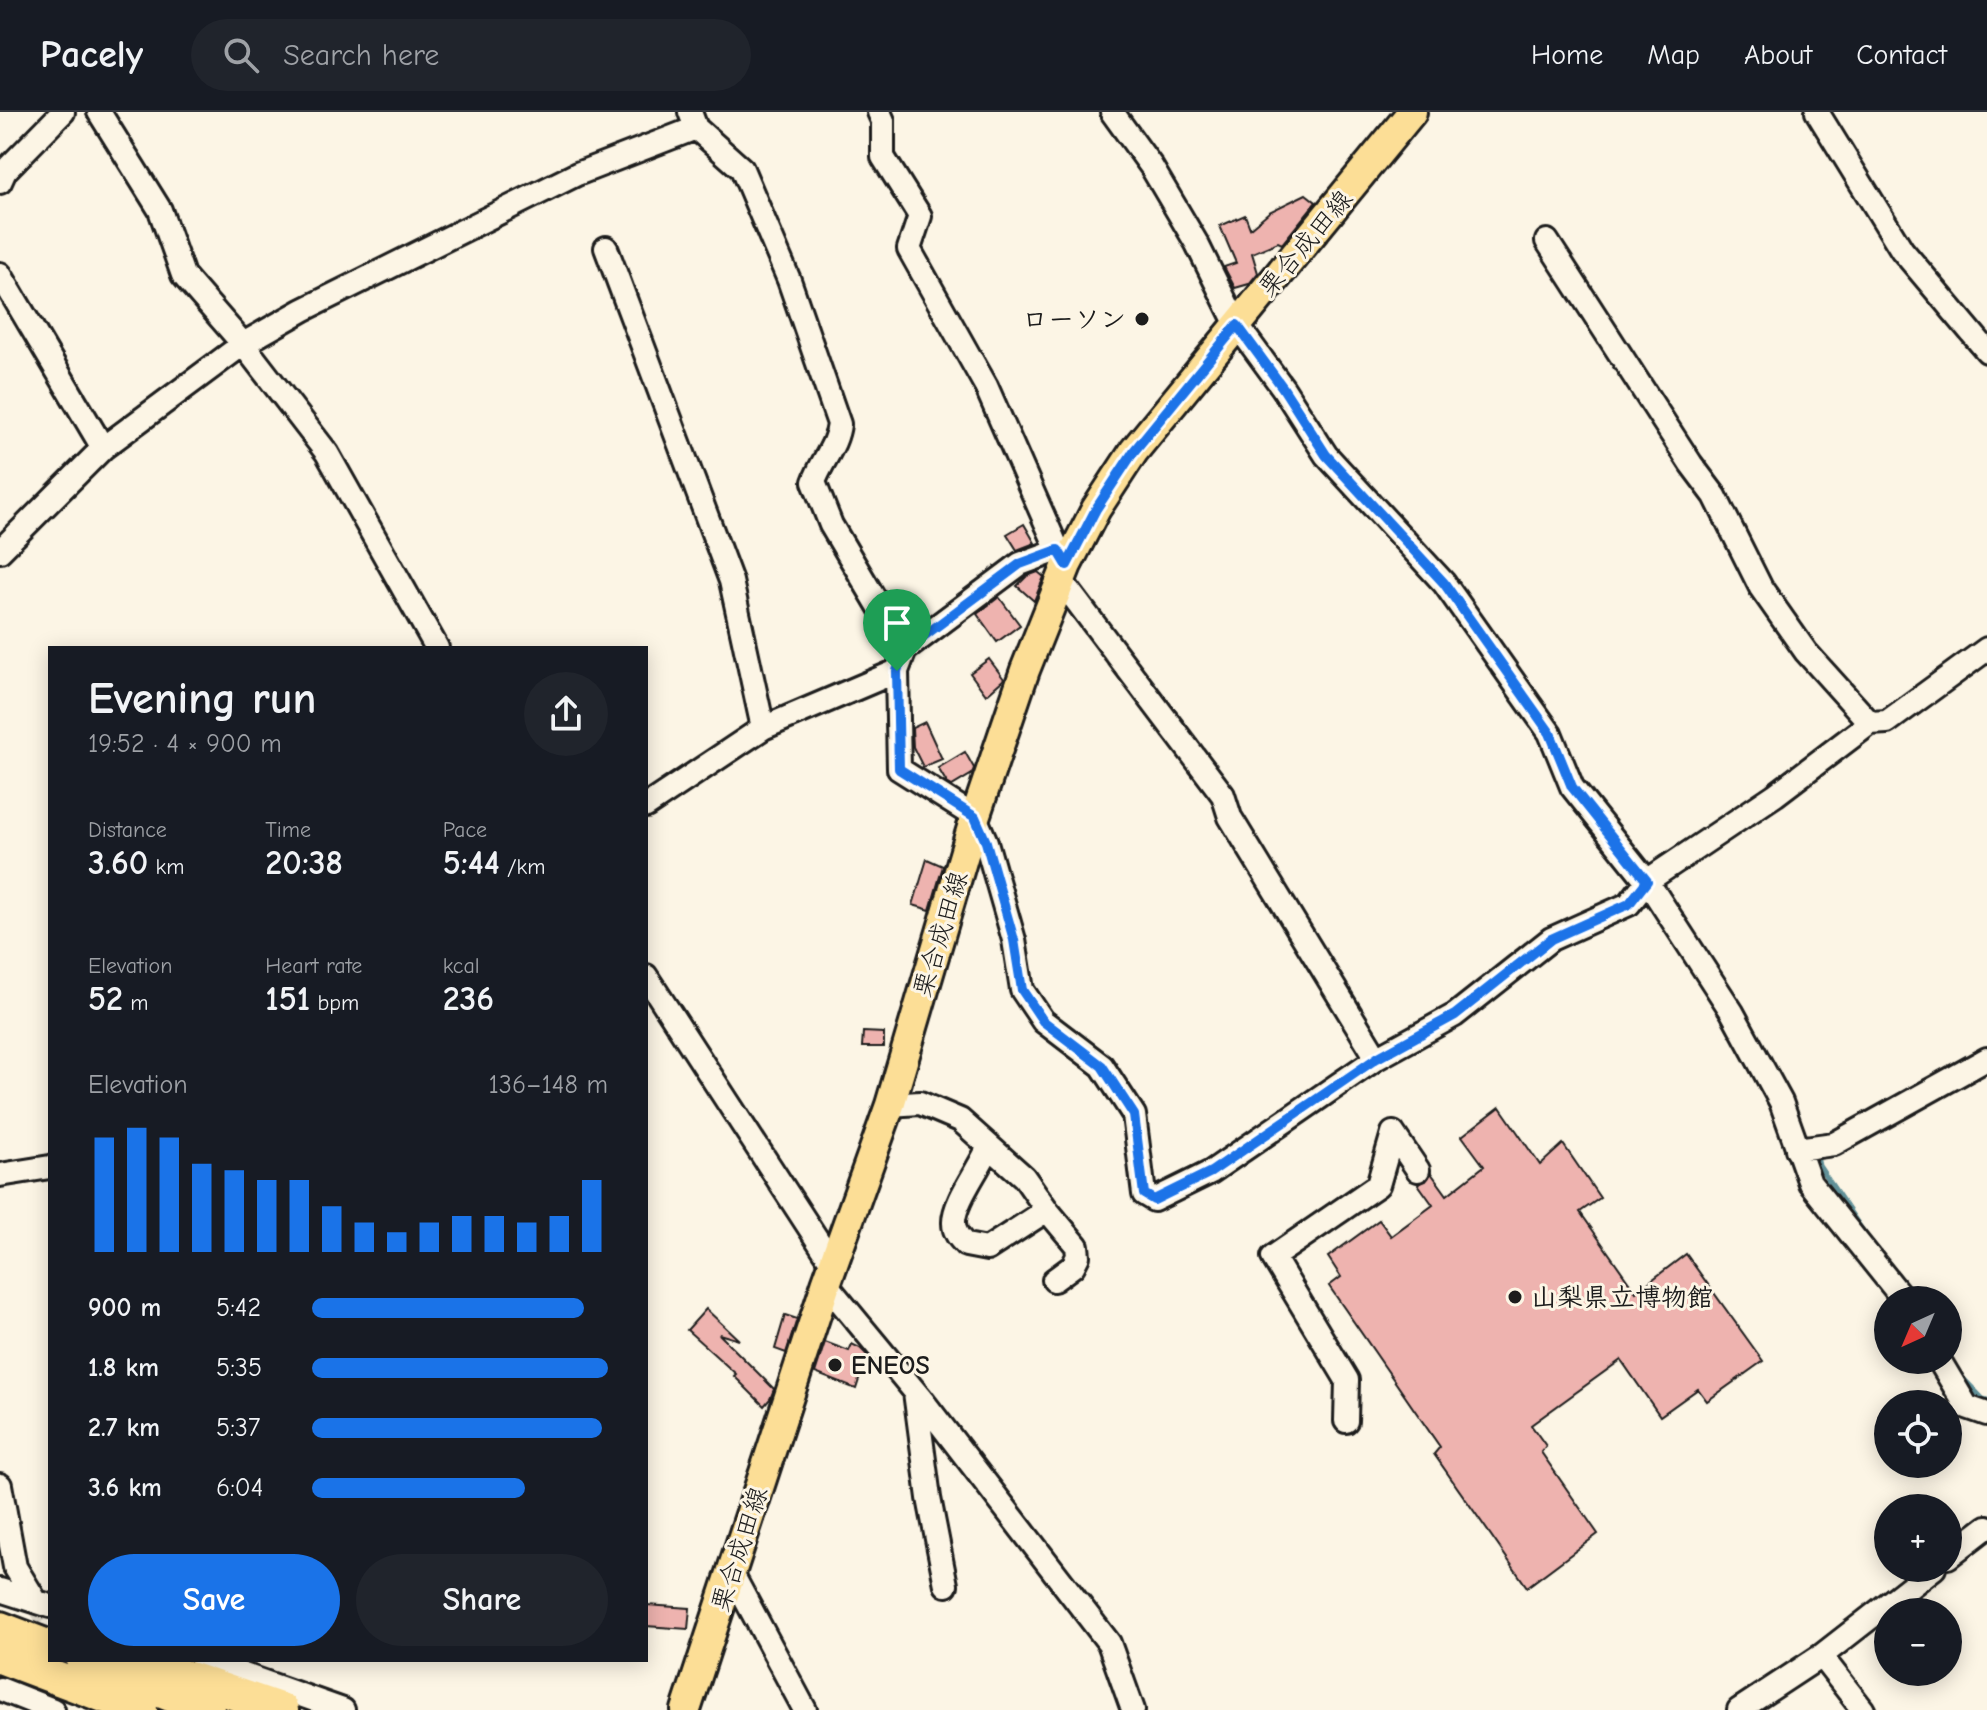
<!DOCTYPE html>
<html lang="en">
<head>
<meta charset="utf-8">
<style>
	:root { --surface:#171b24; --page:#20242c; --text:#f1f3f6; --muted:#9ea1a6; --line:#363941; --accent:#1a73e8 }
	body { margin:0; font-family:"Comic Neue","Klee One",sans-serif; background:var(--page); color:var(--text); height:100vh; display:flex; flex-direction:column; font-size:30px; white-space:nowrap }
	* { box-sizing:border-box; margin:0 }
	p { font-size:26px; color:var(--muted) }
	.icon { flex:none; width:44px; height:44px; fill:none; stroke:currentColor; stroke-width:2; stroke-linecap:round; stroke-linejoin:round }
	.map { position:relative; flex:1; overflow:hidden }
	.side { position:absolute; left:48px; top:534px; width:600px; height:1016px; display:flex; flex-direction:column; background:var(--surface); border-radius:0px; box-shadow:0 4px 20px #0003 }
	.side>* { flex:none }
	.needle { width:52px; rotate:224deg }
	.controls { position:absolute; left:1874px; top:1174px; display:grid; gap:16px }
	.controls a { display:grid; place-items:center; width:88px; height:88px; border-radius:50%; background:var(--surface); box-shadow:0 4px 20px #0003; font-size:40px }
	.pin { position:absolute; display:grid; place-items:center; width:68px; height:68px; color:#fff; margin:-82px -34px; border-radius:50% 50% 50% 0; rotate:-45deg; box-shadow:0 0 8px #0007 }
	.pin .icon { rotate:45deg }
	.round { display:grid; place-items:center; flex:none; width:84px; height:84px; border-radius:42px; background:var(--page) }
	.overview { display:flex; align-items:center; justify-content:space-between; height:136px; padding:0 40px }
	h1 { font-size:44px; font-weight:600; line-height:60px }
	.stats { display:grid; grid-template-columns:repeat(3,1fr); gap:12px; height:136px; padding:8px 40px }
	.stats div { display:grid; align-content:center }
	.stats b { font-size:34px; font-weight:600 }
	.stats small { font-size:22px; font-weight:400 }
	.stats p { font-size:22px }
	.chart { height:224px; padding:16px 40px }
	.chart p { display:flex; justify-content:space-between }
	.chart svg { width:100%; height:144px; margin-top:8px; stroke:var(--accent); stroke-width:6 }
	.primary-button { display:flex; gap:16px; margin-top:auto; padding:16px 40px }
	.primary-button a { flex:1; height:92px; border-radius:48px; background:var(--accent); color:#fff; font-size:32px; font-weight:600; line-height:92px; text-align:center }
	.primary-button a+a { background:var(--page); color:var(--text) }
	ul { padding:0 40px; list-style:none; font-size:26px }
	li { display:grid; grid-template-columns:128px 96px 1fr; align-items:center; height:60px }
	li i { height:20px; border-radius:10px; background:var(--accent) }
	header { display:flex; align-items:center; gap:48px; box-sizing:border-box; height:112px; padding:0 40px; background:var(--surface); border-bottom:2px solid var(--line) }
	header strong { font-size:38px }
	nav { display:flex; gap:44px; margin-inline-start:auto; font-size:28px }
	.search { width:560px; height:72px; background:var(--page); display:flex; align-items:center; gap:20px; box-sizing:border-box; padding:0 28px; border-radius:44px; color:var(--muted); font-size:30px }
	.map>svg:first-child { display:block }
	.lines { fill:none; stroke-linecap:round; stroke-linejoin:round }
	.stream { stroke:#609098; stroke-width:5 }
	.building { fill:#eeb3af; stroke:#1c1c1c; stroke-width:2 }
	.minor-tunnel { stroke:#dad4c7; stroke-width:22; stroke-dasharray:22 11; stroke-linecap:butt }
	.minor-casing { stroke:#1c1c1c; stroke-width:28 }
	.major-casing { stroke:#1c1c1c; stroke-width:34 }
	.highway-casing { stroke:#1c1c1c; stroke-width:38 }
	.minor { stroke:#fcf5e5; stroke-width:22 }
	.major { stroke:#fcde96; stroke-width:28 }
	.highway { stroke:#fcde96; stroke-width:32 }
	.route-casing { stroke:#fff; stroke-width:16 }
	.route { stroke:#1a73e8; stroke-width:10 }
	.poi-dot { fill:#1c1c1c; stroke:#fcf5e5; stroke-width:3 }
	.labels { text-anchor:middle; stroke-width:6; stroke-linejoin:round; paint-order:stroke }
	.street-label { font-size:26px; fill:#1c1c1c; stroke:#fcf5e5 }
	.poi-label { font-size:26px; font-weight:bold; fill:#1c1c1c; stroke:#fcf5e5; text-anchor:start }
</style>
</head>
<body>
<header>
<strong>Pacely</strong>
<div class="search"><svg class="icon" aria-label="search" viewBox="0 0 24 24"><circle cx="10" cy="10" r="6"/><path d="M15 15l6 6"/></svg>Search here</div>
<nav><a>Home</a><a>Map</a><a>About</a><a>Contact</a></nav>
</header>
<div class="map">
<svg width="1987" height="1598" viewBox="0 0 1987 1598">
	<rect width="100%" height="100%" fill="#fcf5e5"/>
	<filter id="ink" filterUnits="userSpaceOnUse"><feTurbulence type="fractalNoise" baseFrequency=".0125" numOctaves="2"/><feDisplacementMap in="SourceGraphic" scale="16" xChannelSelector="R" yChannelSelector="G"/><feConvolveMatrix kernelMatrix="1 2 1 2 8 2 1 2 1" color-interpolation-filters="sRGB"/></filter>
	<g filter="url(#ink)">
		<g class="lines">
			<!-- stream -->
			<path class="stream" d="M1816,1039L1819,1054L1865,1122
				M1960,1263L1983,1287L1987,1288"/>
		</g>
		<!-- building -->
		<path class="building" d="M1306,82L1316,90L1282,132L1278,130L1252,141L1258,161L1249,172L1235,176L1224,155L1236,151L1220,114L1245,103L1250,116L1269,100Z
			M1024,412L1035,431L1017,438L1007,422Z
			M1038,460L1044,465L1034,489L1017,474L1027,464Z
			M999,485L1020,513L997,530L977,502Z
			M989,547L1004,567L986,583L970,561Z
			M925,610L942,647L923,655L913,635L912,616Z
			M965,640L974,656L972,662L952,674L947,671L938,656Z
			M927,747L943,754L930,798L913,793Z
			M863,920L884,921V935H862Z
			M1500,995L1540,1053L1563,1032L1600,1086L1580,1100L1636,1180L1686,1142L1763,1249L1707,1289L1698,1277L1660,1304L1621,1248L1531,1313L1546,1334L1541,1340L1598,1422L1527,1475L1434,1342L1440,1335L1329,1174L1341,1165L1328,1145L1379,1108L1391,1124L1433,1093L1418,1072L1426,1069L1431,1061L1447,1083L1484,1054L1462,1024Z
			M706,1197L739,1228L719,1222L774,1277L770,1287L764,1294L734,1264L736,1262L687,1218Z
			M785,1203L797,1207L786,1241L775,1237Z
			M825,1230L849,1239L852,1232L860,1236L867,1243L856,1277L815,1261Z
			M646,1493L690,1496L688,1517L646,1514Z"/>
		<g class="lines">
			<!-- minor-tunnel -->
			<path class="minor-tunnel" d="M35,1488L50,1512"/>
			<!-- minor casing -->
			<g class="minor-casing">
				<path id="minor" d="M99,0L160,98L183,163L243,232L327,341L437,536
					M690,0L696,16L742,57L789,168L839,312C837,333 821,350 814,370L831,413L905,538L897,559L899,657L975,705L986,730L1014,828L1022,878L1043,909L1102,954L1134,1003L1144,1082L1154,1088L1211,1060L1377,946L1455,903L1551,827L1629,792L1647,769L1775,683L1870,611L1887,610L1987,537
					M879,0L883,9V45L920,104L909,137L986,274L1058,438L1020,452L905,538
					M1112,0L1151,54L1197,132L1237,213L1283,276L1326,343L1444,471L1550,621L1572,675L1647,769L1732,900L1781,990L1810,1071L1904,1188
					M1817,0L1902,138L1987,239
					M0,70L5,59L63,0
					M1547,129L1691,352L1715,384L1761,476L1806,540L1870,611
					M606,136L731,469L763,616
					M0,162L103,336
					M0,439L103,336L243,232L303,198L577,62L696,16
					M1060,467L1223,683L1230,705L1377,946
					M646,694L763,616L897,559
					M646,864L833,1152
					M890,993L920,991L960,1008L1024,1065L1047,1098L1077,1134L1078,1144L1073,1154L1054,1168
					M1393,1021L1418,1058
					M989,1034C981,1055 953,1090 954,1111C954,1121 960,1127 966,1133L987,1137L1047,1098
					M1797,1037L1834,1032L1987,947
					M0,1063L50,1055
					M826,1172L922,1288L1109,1531L1133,1598
					M1939,1248L1967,1295L1987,1302
					M915,1280L929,1386L946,1473
					M1346,1309L1347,1268L1273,1145L1378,1073L1393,1021
					M0,1373L15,1455L35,1488
					M1948,1445L1987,1415
					M731,1460L805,1598
					M0,1478L50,1494
					M1821,1544L1863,1598
					M202,1548L343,1598
					M0,1577L53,1598
					M1739,1598L1821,1544L1934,1456"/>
			</g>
			<!-- major casing -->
			<g class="major-casing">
				<path id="major" d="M686,1598L826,1172L890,993L975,705L1025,558L1067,453L1096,397L1134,339L1412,0"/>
			</g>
			<!-- highway casing -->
			<g class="highway-casing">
				<path id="highway" d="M0,1516L50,1535
					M0,1545L141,1598
					M82,1548L208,1598
					M137,1548L282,1598"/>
			</g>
			<!-- minor -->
			<use href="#minor" class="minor"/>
			<!-- major -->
			<use href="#major" class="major"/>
			<!-- highway -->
			<use href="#highway" class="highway"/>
		</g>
	</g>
	<g class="lines" filter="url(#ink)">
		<!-- route casing -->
		<g class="route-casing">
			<path id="route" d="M1237,213L1283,276L1326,343L1444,471L1550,621L1572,675L1647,769L1629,792L1551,827L1455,903L1377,946L1211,1060L1154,1088L1144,1082L1134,1003L1102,954L1043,909L1022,878L1014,828L986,730L975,705L899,657L897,559L905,538L1020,452L1058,438L1067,453L1096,397L1134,339Z"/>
		</g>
		<!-- route -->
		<use href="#route" class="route"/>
	</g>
	<!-- markers -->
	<g class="poi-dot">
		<circle cx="1142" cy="207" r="8"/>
		<circle cx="1515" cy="1185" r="8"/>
		<circle cx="835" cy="1253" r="8"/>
	</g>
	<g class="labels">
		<!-- street labels -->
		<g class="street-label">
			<text transform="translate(1305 131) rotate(-50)" y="9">栗合成田線</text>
			<text transform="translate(940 822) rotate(-73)" y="9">栗合成田線</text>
			<text transform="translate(739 1437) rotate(-72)" y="9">栗合成田線</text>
		</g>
		<!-- poi labels -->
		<g class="poi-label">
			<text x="1126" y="216" text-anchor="end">ローソン</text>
			<text x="1531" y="1194">山梨県立博物館</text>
			<text x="851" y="1262">ENEOS</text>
		</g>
	</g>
</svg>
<div class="controls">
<a><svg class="needle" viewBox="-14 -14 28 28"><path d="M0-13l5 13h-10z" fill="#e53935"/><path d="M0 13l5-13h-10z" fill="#9ea1a6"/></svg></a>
<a><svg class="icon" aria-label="locate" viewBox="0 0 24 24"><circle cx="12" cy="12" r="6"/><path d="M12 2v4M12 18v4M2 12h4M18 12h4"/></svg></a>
<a>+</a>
<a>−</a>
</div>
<div class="pin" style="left:897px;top:559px;background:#1e9e55"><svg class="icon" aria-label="arrive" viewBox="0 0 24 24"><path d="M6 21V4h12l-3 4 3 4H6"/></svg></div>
<section class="side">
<div class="overview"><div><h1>Evening run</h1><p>19:52 · 4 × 900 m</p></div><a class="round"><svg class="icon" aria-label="share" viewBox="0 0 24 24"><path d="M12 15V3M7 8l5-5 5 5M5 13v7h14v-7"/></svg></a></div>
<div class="stats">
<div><p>Distance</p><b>3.60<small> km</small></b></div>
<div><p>Time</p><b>20:38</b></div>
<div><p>Pace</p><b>5:44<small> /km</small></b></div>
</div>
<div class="stats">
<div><p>Elevation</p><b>52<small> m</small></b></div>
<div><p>Heart rate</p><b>151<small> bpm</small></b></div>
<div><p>kcal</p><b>236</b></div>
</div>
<div class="chart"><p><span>Elevation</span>136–148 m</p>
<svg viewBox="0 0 160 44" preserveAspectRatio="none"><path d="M5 44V9M15 44V6M25 44V9M35 44V17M45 44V19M55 44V22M65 44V22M75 44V30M85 44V35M95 44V38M105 44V35M115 44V33M125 44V33M135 44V35M145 44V33M155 44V22"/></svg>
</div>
<ul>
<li><b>900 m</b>5:42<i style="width:92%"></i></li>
<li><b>1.8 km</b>5:35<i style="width:100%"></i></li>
<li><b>2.7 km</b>5:37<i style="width:98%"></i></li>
<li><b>3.6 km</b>6:04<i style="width:72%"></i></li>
</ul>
<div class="primary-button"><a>Save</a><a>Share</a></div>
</section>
</div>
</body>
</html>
